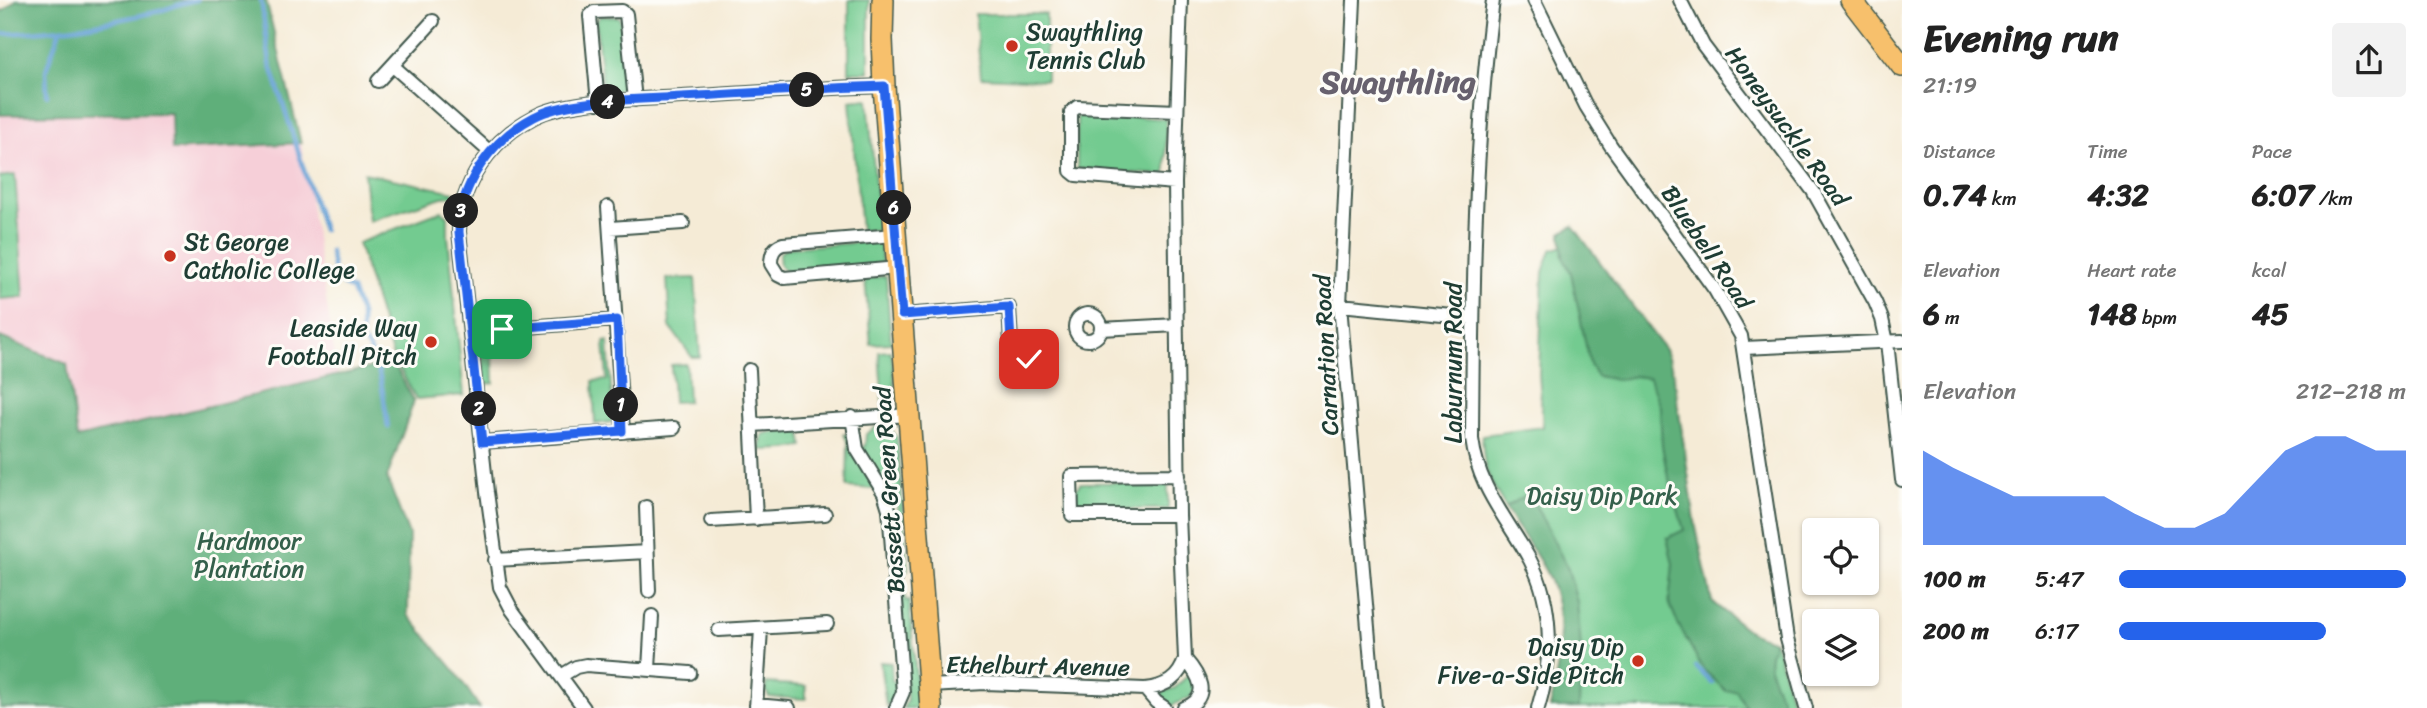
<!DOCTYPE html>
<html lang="en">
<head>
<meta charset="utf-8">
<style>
	:root { --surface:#fff; --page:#f2f2f2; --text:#222; --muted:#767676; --accent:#2563eb }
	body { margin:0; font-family:Sriracha,sans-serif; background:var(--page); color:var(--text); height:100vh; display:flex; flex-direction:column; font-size:26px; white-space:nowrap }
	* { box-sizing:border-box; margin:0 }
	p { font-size:23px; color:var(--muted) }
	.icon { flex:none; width:38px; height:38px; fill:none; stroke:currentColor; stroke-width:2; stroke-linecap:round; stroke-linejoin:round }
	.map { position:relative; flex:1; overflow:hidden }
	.panel { display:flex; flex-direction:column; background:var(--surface); width:525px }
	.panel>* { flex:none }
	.controls { position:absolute; left:1802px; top:518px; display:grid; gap:14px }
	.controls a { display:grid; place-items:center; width:77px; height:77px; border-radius:7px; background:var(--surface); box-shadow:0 2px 5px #0004; font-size:35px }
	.pin { position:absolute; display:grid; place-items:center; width:60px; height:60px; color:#fff; margin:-30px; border-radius:14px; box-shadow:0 4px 10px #0006 }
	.km { position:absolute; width:35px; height:35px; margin:-18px; border-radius:50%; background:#222; color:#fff; font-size:19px; line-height:35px; text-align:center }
	.round { display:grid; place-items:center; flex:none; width:74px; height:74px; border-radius:7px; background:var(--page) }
	.headline { display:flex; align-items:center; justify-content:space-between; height:119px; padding:0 21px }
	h1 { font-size:38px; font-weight:700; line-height:52px }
	.figures { display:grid; grid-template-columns:repeat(3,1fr); gap:10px; height:119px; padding:7px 21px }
	.figures div { display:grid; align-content:center }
	.figures b { font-size:30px; font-weight:700 }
	.figures small { font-size:19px; font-weight:400 }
	.figures p { font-size:19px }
	.chart { height:196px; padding:14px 21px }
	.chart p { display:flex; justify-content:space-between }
	.chart svg { width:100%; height:126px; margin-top:7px; fill:var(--accent); opacity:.7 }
	ul { padding:0 21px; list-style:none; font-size:23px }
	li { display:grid; grid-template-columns:112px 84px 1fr; align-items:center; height:52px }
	li i { height:18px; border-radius:9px; background:var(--accent) }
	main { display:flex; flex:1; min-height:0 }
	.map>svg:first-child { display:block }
	.built { fill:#f6cfd8 }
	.green { fill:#73cb90; stroke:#498462; stroke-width:2 }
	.forest { fill:#5eaf7a; stroke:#3e7657; stroke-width:2 }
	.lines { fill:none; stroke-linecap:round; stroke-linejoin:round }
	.stream { stroke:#65a1d6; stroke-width:4.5 }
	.minor-casing { stroke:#3f574c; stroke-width:16 }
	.primary-casing { stroke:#3f574c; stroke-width:24 }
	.minor { stroke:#fff; stroke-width:12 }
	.primary { stroke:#f7c06c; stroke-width:21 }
	.route-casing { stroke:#fff; stroke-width:14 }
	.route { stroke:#2563eb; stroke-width:9 }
	.poi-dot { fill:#c8321e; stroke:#fdfcf7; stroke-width:2.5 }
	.labels { text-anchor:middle; stroke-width:6; stroke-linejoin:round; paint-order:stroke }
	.poi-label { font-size:24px; fill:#1f3d34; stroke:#fdfcf7; text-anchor:start }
	.street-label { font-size:24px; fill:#1f3d34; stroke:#fdfcf7 }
	.park-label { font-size:24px; fill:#34604b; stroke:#fdfcf7 }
	.district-label { font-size:32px; font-weight:bold; fill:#67616e; stroke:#fdfcf7 }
</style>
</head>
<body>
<main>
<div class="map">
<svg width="1902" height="708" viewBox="0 0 1902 708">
	<rect width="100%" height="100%" fill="#fdfcf7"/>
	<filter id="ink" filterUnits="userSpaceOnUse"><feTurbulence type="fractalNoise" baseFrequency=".0143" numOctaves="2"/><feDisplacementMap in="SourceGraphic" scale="14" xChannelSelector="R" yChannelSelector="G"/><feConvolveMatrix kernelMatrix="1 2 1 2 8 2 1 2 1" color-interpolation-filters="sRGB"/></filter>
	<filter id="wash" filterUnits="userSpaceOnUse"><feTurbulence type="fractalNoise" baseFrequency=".00686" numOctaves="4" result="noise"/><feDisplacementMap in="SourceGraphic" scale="28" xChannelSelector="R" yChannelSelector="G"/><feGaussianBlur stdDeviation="1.57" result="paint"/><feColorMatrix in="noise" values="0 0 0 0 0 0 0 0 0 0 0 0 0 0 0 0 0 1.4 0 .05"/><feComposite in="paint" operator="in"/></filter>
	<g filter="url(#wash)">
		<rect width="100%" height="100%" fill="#f5ebd6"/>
		<!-- built -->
		<path class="built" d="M172,113L173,150L301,143L338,374L76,438L67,364L0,337V299L23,296L16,176L0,177V115Z"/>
		<!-- green -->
		<path class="green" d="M849,0H869V72H849Z
			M975,14H1046V80L981,77Z
			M600,16L619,17L620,19L627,89L603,92L596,22Z
			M868,99L879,230L861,231L850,101Z
			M1080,113L1166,119V173L1163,175L1077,169V118Z
			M364,173L454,192L453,196L442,197L369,221Z
			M15,175L24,297L0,299V177Z
			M442,211L448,216V236L464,395L416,399L392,354L358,243Z
			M1573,226L1665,350L1673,372L1696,528L1712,602L1751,633L1775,641L1793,708H1550C1559,667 1567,621 1550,580C1534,542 1503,511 1487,472C1483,461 1483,447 1482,435L1543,427L1539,374L1543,272L1551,250L1563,246L1561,233Z
			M880,241L882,265L786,272L780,266L779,254L786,248Z
			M886,276L891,343L871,344L865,279Z
			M695,278L700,357H692L670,327L667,279Z
			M491,308L494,383L485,384L477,309Z
			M608,341L613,417L611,422L595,424L593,381L607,380L604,342Z
			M891,351C893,370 901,394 883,406L879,352Z
			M686,364L688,401L673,402L671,365Z
			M876,427L890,428L897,438L908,570L901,571L897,505L862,447L865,446L866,434Z
			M801,431L803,446L787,449L760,450L762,435L767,433Z
			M844,434H849L851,450L875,489L847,487L848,443Z
			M1164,482L1168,485V509H1079L1077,506L1076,489L1081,483Z
			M900,578L903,579L905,601H909L919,708H903L907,701Z
			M880,662L891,663L892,681L896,682L892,701L886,706Z
			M1191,672L1196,687L1191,697L1171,706L1161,702L1158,697L1165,691L1175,688Z
			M766,683L806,686V699L769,697L766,691Z"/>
		<!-- forest -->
		<path class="forest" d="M16,0H266L301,143L172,150L171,113L0,115V10L3,11Z
			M1573,226L1665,350L1673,372L1696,528L1712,602L1751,633L1775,641C1761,666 1777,684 1785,708H1746L1736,690L1726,691L1703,669L1678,624L1669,602L1673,564L1667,538L1684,530L1667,472L1662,446L1660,407L1649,378L1634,376L1617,380L1597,376L1590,365L1571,273L1563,257L1561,233Z
			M0,337L67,364L77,438L393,362L414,401L387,478L409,535L408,615L455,671L480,708H0Z
			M1526,495L1536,506L1568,569L1577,602L1581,648L1579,708H1550C1559,666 1567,619 1549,578C1537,553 1520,531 1505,508Z"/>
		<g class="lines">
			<!-- stream -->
			<path class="stream" d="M261,0L270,63L323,230
				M0,34C52,32 104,24 155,12C169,9 182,2 197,0
				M47,95L46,70L60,30
				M330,251C335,271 330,279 352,290L361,314L362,341C381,355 384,403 388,427
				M1696,667L1712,683"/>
		</g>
	</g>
	<g filter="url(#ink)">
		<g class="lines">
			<!-- minor casing -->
			<g class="minor-casing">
				<path id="minor" d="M1354,0L1340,305L1375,708
					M1493,0C1474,146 1473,292 1472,439C1478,488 1507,518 1530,560C1554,606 1553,659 1538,708
					M1534,0L1586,106L1611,146L1715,290L1741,336L1787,639L1806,708
					M1680,0L1703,45L1813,191L1875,302L1882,319L1887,342L1902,480
					M393,66L490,152
					M378,81L433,21
					M598,103L590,16L594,12L622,11L626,14L635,100
					M1175,183L1076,175L1071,171V112L1077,107L1177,111
					M608,207L623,431
					M610,228L683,223
					M895,235L783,244C773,247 771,255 771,264L778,275L784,278L898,268
					M1340,305L1473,318
					M1075 327a13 13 0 1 1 26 0a13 13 0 1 1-26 0Z
					M902,315L1009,307L1012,360L1029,359
					M502,329L616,320
					M1101,329L1177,325
					M1744,348L1902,341
					M749,370L756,519
					M852,417L857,449L884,493L889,509L903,692L896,708
					M753,425L910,415
					M482,442L674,428
					M1179,475L1071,476L1072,515H1179
					M646,507L649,591
					M711,521L825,514
					M495,560L647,552
					M719,630L827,624
					M649,669L652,616
					M561,676L576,667L586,665L690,673
					M930,686L985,683L1145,689C1165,687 1179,679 1185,659L1179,515L1175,183L1181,0
					M1145,689L1156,702L1165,708
					M756,705L789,708
					M584,708L512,610L500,587L487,492L459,232C459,184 492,139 534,117C570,98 640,100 682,97C749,93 817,88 884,86
					M756,708L761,629
					M1184,708C1213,697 1198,674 1185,659"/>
			</g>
			<!-- primary casing -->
			<g class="primary-casing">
				<path id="primary" d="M883,0L882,39L884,86L931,708
					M1851,0L1902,66"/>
			</g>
			<!-- minor -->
			<use href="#minor" class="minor"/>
			<!-- primary -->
			<use href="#primary" class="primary"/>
		</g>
	</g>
	<g class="lines" filter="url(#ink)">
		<!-- route casing -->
		<g class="route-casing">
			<path id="route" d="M502,329L617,320L622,431L482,442L459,232C459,184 492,139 534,117C570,98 640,100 682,97C749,93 817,88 884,86L902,315L1009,307L1012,360L1029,359"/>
		</g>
		<!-- route -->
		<use href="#route" class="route"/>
	</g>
	<!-- markers -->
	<g class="poi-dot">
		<circle cx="1012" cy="46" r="7"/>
		<circle cx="170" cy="256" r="7"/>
		<circle cx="431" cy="342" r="7"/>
		<circle cx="1638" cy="661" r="7"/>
	</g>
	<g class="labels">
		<!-- poi labels -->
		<g class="poi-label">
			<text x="1026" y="40">Swaythling<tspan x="1026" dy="28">Tennis Club</tspan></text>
			<text x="184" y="250">St George<tspan x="184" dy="28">Catholic College</tspan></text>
			<text x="417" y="336" text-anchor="end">Leaside Way<tspan x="417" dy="28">Football Pitch</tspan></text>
			<text x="1624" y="655" text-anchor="end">Daisy Dip<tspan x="1624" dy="28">Five-a-Side Pitch</tspan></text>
		</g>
		<!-- street labels -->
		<g class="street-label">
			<text transform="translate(1787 126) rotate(54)" y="8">Honeysuckle Road</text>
			<text transform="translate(1707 247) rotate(56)" y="8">Bluebell Road</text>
			<text transform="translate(1326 355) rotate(-93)" y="8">Carnation Road</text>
			<text transform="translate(1453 363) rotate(-90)" y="8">Laburnum Road</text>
			<text transform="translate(889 490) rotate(-94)" y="8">Bassett Green Road</text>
			<text transform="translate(1038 666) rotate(1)" y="8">Ethelburt Avenue</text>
		</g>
		<!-- park labels -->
		<g class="park-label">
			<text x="1602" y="504">Daisy Dip Park</text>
			<text x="249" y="549">Hardmoor<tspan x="249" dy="28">Plantation</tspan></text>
		</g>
		<!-- district labels -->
		<g class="district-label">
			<text x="1398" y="93">Swaythling</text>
		</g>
	</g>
</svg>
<div class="controls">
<a><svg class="icon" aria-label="locate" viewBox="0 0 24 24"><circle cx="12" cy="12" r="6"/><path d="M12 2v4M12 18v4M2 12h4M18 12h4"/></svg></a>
<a><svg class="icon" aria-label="layers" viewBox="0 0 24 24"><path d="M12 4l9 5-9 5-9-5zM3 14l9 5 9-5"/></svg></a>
</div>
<div class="pin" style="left:502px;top:329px;background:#1e9e55"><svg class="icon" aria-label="arrive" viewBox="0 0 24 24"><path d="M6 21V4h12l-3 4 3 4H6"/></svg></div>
<div class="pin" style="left:1029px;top:359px;background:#d93025"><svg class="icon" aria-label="check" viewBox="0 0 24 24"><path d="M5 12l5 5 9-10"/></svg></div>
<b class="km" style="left:621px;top:405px">1</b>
<b class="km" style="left:479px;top:409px">2</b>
<b class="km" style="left:461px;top:211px">3</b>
<b class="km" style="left:608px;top:102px">4</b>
<b class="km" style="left:807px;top:90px">5</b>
<b class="km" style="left:894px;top:208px">6</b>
</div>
<section class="panel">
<div class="headline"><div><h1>Evening run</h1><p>21:19</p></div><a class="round"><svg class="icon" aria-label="share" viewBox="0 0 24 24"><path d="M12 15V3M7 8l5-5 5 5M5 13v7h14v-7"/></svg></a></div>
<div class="figures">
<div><p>Distance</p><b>0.74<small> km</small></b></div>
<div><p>Time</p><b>4:32</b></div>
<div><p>Pace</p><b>6:07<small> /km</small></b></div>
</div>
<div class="figures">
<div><p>Elevation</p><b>6<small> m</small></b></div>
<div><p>Heart rate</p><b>148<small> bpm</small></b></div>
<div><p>kcal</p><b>45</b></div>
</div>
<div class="chart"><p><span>Elevation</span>212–218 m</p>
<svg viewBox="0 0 160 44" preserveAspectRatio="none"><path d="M0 44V11L10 17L20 22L30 27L40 27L50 27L60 27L70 33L80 38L90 38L100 33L110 22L120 11L130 6L140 6L150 11L160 11V44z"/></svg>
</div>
<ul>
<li><b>100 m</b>5:47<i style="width:100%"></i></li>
<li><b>200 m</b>6:17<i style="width:72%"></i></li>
</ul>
</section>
</main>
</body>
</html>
